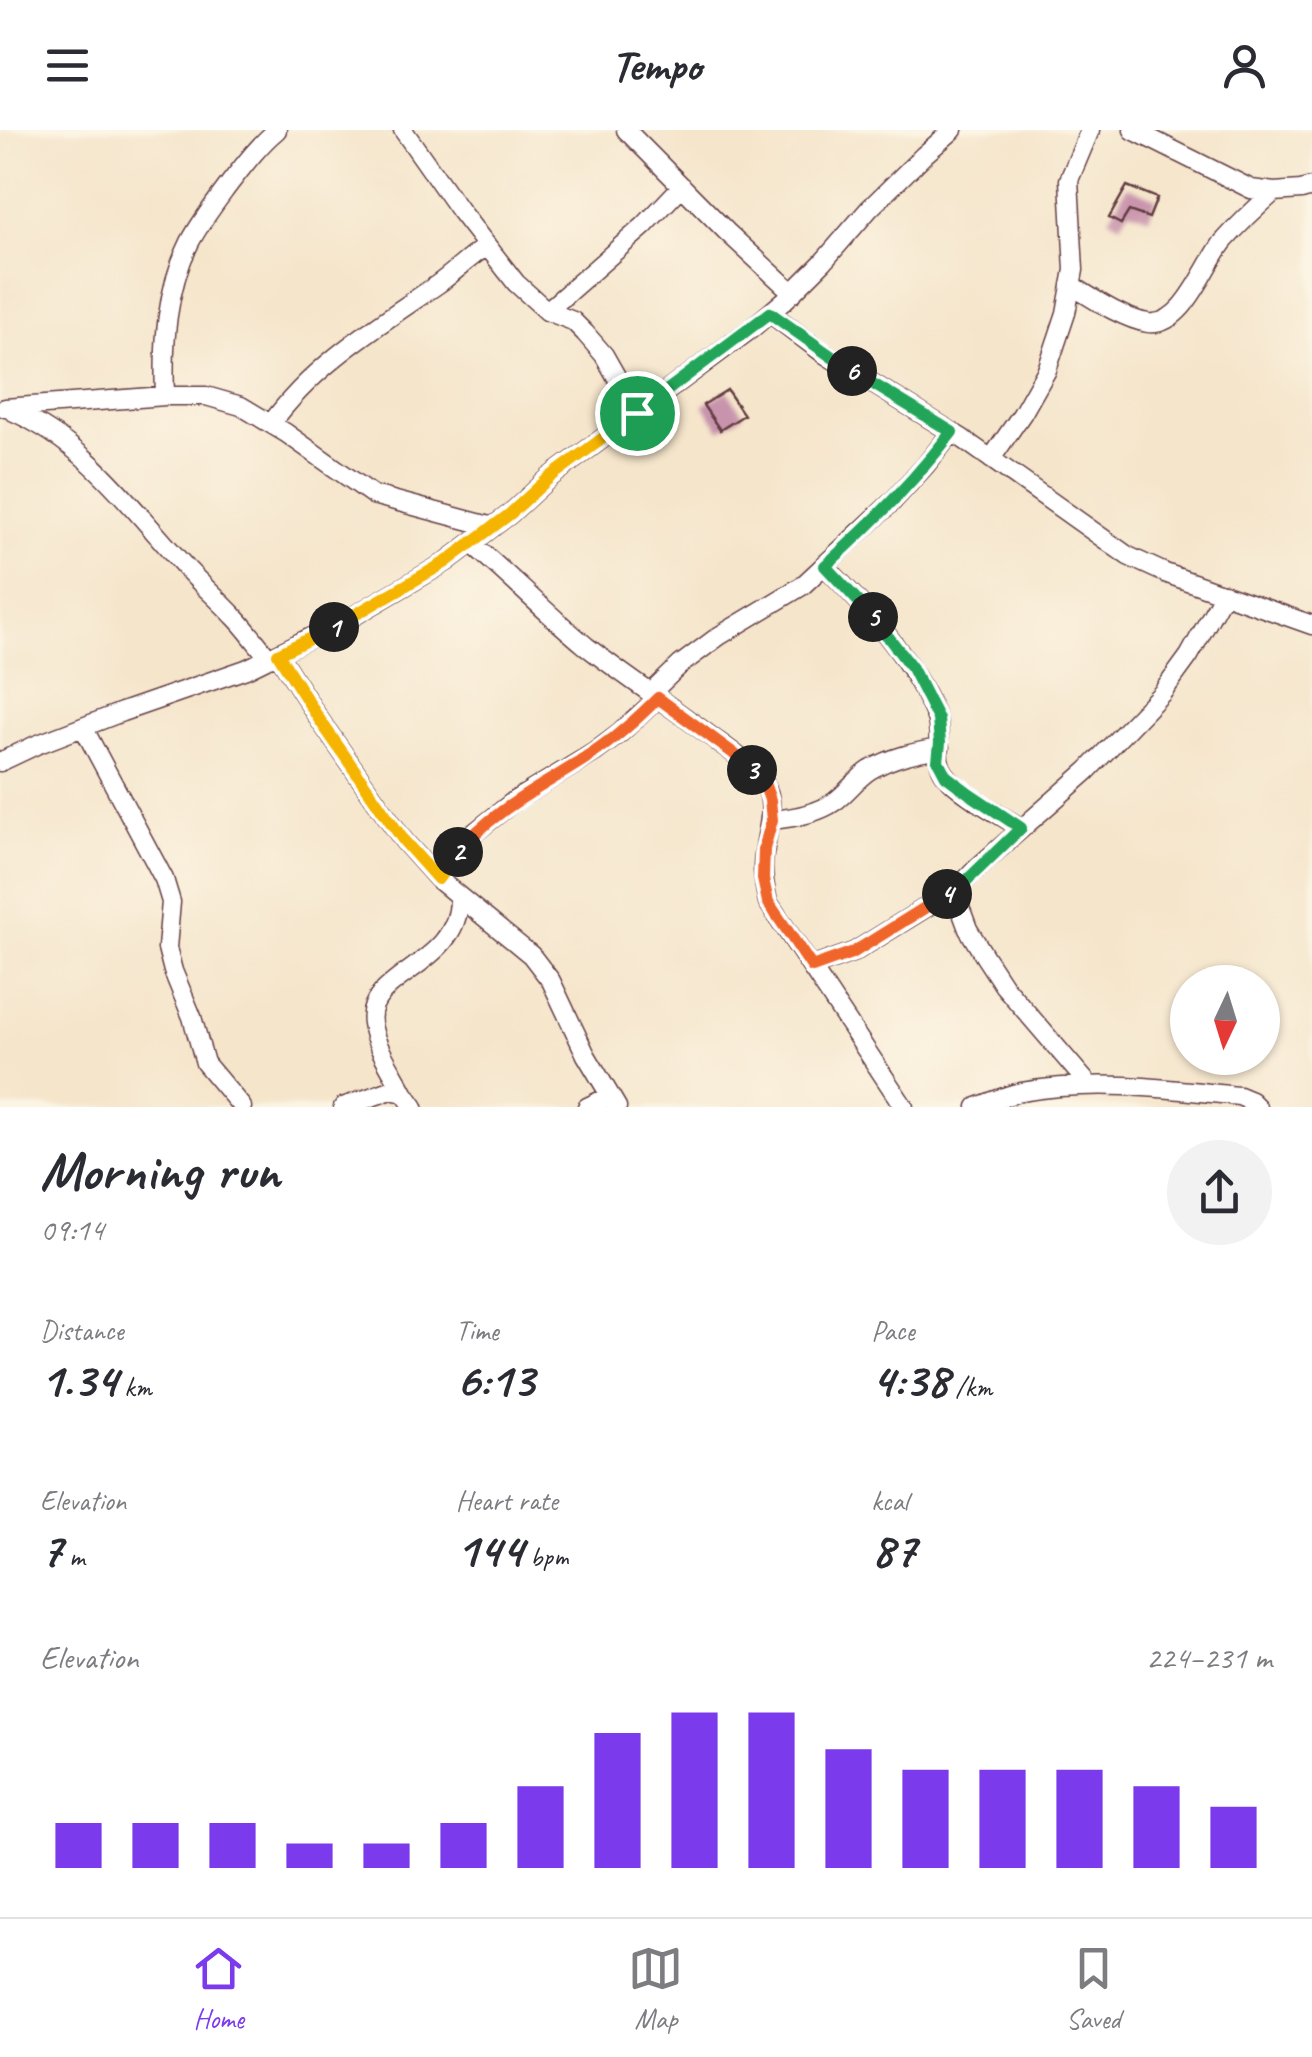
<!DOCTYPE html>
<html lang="en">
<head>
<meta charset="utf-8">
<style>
	:root { --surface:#fff; --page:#f2f2f3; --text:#2b2b33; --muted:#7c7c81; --line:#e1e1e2; --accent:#7c3aed }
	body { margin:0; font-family:Caveat,sans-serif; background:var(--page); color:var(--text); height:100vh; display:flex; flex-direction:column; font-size:38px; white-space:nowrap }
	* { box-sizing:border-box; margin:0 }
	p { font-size:32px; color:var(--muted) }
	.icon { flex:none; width:55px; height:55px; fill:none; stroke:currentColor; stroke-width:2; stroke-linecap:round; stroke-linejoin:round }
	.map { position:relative; height:977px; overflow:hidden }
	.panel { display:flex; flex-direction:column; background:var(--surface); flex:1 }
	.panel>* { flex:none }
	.needle { width:65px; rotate:184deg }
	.controls { position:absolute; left:1170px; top:835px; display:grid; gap:20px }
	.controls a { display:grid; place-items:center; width:110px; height:110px; border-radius:50%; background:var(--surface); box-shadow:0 2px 8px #0004; font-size:50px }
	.pin { position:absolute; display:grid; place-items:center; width:85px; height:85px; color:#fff; margin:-42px; border:5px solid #fff; border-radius:50%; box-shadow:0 2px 10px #0007 }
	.km { position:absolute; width:50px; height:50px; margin:-25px; border-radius:50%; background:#222; color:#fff; font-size:28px; line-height:50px; text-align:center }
	.round { display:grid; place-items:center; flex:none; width:105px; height:105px; border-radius:52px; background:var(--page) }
	.headline { display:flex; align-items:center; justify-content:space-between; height:170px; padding:0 40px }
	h1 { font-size:55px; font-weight:600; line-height:75px }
	.metrics { display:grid; grid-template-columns:repeat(3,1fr); gap:15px; height:170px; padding:10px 40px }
	.metrics div { display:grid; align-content:center }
	.metrics b { font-size:50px; font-weight:600 }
	.metrics small { font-size:28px; font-weight:400 }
	.metrics p { font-size:28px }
	.chart { height:280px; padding:20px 40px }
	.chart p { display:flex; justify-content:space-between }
	.chart svg { width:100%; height:180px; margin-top:10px; stroke:var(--accent); stroke-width:6 }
	header { display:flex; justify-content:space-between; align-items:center; height:130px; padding:0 40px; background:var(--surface); font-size:45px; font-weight:600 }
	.tabs { display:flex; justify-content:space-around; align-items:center; height:140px; border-top:2px solid var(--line); background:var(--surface); font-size:28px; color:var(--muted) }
	.tabs a { display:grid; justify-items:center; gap:5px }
	.tabs .selected { color:var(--accent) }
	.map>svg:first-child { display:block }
	.building { fill:#c893ac }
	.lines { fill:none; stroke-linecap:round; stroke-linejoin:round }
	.minor-casing { stroke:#643d43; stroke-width:21 }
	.minor { stroke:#fff; stroke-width:18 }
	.split-1-casing { stroke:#fff; stroke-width:20 }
	.split-2-casing { stroke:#fff; stroke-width:20 }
	.split-3-casing { stroke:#fff; stroke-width:20 }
	.split-4-casing { stroke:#fff; stroke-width:20 }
	.split-5-casing { stroke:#fff; stroke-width:20 }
	.split-6-casing { stroke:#fff; stroke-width:20 }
	.split-7-casing { stroke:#fff; stroke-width:20 }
	.split-1 { stroke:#f5b400; stroke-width:12 }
	.split-2 { stroke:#f5b400; stroke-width:12 }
	.split-3 { stroke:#f0652b; stroke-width:12 }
	.split-4 { stroke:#f0652b; stroke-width:12 }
	.split-5 { stroke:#22a559; stroke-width:12 }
	.split-6 { stroke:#22a559; stroke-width:12 }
	.split-7 { stroke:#22a559; stroke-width:12 }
</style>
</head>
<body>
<header><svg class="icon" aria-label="menu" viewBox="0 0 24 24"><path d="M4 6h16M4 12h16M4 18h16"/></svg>Tempo<svg class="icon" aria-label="person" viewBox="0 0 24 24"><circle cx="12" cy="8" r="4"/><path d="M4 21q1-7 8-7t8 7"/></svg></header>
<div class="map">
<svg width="1312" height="977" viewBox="0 0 1312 977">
	<rect width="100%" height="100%" fill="#fcf5e5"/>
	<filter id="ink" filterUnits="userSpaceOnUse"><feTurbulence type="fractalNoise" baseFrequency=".01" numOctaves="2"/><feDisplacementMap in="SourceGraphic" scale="20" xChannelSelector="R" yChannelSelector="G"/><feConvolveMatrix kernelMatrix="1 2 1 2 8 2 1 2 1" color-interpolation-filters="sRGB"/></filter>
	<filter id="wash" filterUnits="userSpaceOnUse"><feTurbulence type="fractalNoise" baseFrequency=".0048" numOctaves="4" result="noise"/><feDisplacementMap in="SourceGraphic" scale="40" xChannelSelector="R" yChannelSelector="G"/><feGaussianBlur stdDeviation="2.25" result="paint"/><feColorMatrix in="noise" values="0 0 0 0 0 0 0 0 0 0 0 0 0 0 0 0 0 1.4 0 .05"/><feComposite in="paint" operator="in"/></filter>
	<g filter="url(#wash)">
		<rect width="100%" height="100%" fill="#f5e5cb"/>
		<g id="blocks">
			<!-- building -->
			<path class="building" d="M1127,56L1157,68L1149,88L1129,81L1121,94L1109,88Z
				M727,260L744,285L720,300L703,275Z"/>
		</g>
	</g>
	<g filter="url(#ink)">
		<use href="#blocks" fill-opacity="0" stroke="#643d43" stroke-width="2.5"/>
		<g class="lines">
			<!-- minor casing -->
			<g class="minor-casing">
				<path id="minor" d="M403,0L460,81L516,153L547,181L573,191L585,203L604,225L637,283
					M626,0L727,102L793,163
					M1133,0L1251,59L1274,62L1301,60L1312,57
					M1071,155C1092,168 1123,189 1148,193C1184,198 1206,133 1224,111C1240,93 1257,77 1274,62
					M547,181L644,96L682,56
					M770,183L823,223L963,309L1128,426L1165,443L1312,495
					M165,266C163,214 166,159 190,112C201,91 216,72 230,53C244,35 259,15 277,0
					M5,278L165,266H206L241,276L286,303L373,365L493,397
					M12,281C91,316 133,381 190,442C204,457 220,471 234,486C247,499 257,514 269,528
					M271,294C314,234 379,195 438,154C455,142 469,127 487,116
					M991,329L1022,284L1047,240L1066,183L1074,140L1069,50L1090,0
					M471,413C511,447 546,483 586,516C628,549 674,578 717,611C730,620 755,638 763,651C777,674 768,695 765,718C761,737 764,754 768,772L904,977
					M825,436C868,480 911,527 935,585C944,604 932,627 945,644C961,665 998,683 1021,698
					M278,524L319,589L404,711L438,749L531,825L551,851L586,925L617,977
					M651,563L680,535L719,506L802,456L893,371L925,336L952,302
					M83,597L164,749L171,772L167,818L173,841L192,887L205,933L242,977
					M0,632L36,615L122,582L246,539L352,487L446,432L510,384L549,348L751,199L785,170L823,132L869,79L924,25L953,0
					M772,690C792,688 817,684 834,672C847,663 856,649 870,640C892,627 915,622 940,618
					M438,749L474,703L514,671L595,622L619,604L658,568
					M812,837L854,822L959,757
					M1089,955L1004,856L985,827L968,799L958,772L959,757L977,738L1087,641L1162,563L1189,526L1224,463
					M404,963C393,941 375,917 372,893C364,844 460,837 459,768
					M343,977L391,960L404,963L414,977
					M587,977L610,966
					M977,977C991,972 1006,965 1021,962C1094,949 1166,958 1239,966L1251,971L1257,977"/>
			</g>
			<!-- minor -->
			<use href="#minor" class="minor"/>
		</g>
	</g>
	<g class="lines" filter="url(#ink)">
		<!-- split-1 casing -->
		<g class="split-1-casing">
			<path id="split-1" d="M334,497L446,432L510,384L549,348L637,283"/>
		</g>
		<!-- split-2 casing -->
		<g class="split-2-casing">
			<path id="split-2" d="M334,497L278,524L319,589L404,711L438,749L458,722"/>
		</g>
		<!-- split-3 casing -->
		<g class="split-3-casing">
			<path id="split-3" d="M458,722C494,678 546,655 592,624C616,608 638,588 658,568L733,623L752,640"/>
		</g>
		<!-- split-4 casing -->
		<g class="split-4-casing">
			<path id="split-4" d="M752,640L763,650L770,670L772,690L764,719L763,749L768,772L812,837L854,822L947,764"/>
		</g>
		<!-- split-5 casing -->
		<g class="split-5-casing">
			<path id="split-5" d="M873,487L912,538L938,589L940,613L938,631L946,646L970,664L1021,698L960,757L947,764"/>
		</g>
		<!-- split-6 casing -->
		<g class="split-6-casing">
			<path id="split-6" d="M852,241L952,302C914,351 871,395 825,436L873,487"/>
		</g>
		<!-- split-7 casing -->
		<g class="split-7-casing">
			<path id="split-7" d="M637,283L770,183L852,241"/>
		</g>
		<!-- split-1 -->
		<use href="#split-1" class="split-1"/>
		<!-- split-2 -->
		<use href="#split-2" class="split-2"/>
		<!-- split-3 -->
		<use href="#split-3" class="split-3"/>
		<!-- split-4 -->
		<use href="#split-4" class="split-4"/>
		<!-- split-5 -->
		<use href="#split-5" class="split-5"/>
		<!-- split-6 -->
		<use href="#split-6" class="split-6"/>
		<!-- split-7 -->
		<use href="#split-7" class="split-7"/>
	</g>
</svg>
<div class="controls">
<a><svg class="needle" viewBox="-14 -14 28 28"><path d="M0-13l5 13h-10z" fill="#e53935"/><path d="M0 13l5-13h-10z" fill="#7c7c81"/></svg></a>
</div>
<div class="pin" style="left:637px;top:283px;background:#1e9e55"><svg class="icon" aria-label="arrive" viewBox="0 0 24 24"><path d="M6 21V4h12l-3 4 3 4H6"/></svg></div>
<b class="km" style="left:334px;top:497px">1</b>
<b class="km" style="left:458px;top:722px">2</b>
<b class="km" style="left:752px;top:640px">3</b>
<b class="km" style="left:947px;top:764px">4</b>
<b class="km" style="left:873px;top:487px">5</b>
<b class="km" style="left:852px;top:241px">6</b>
</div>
<section class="panel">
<div class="headline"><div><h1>Morning run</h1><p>09:14</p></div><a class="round"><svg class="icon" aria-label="share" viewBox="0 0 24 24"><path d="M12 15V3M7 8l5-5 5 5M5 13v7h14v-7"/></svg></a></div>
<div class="metrics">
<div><p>Distance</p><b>1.34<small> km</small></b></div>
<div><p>Time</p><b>6:13</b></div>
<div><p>Pace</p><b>4:38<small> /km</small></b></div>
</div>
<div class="metrics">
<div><p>Elevation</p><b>7<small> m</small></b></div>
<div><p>Heart rate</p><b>144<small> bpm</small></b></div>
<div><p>kcal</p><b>87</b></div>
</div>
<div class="chart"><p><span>Elevation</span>224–231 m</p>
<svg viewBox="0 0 160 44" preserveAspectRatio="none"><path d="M5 44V33M15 44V33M25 44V33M35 44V38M45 44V38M55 44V33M65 44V24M75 44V11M85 44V6M95 44V6M105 44V15M115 44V20M125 44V20M135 44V20M145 44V24M155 44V29"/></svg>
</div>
</section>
<nav class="tabs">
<a class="selected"><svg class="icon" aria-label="home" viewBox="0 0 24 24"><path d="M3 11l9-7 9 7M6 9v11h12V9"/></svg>Home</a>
<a><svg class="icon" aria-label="map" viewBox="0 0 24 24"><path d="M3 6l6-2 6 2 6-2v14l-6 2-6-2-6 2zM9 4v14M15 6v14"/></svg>Map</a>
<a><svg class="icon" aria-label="saved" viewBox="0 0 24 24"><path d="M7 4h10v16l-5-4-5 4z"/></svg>Saved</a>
</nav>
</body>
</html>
